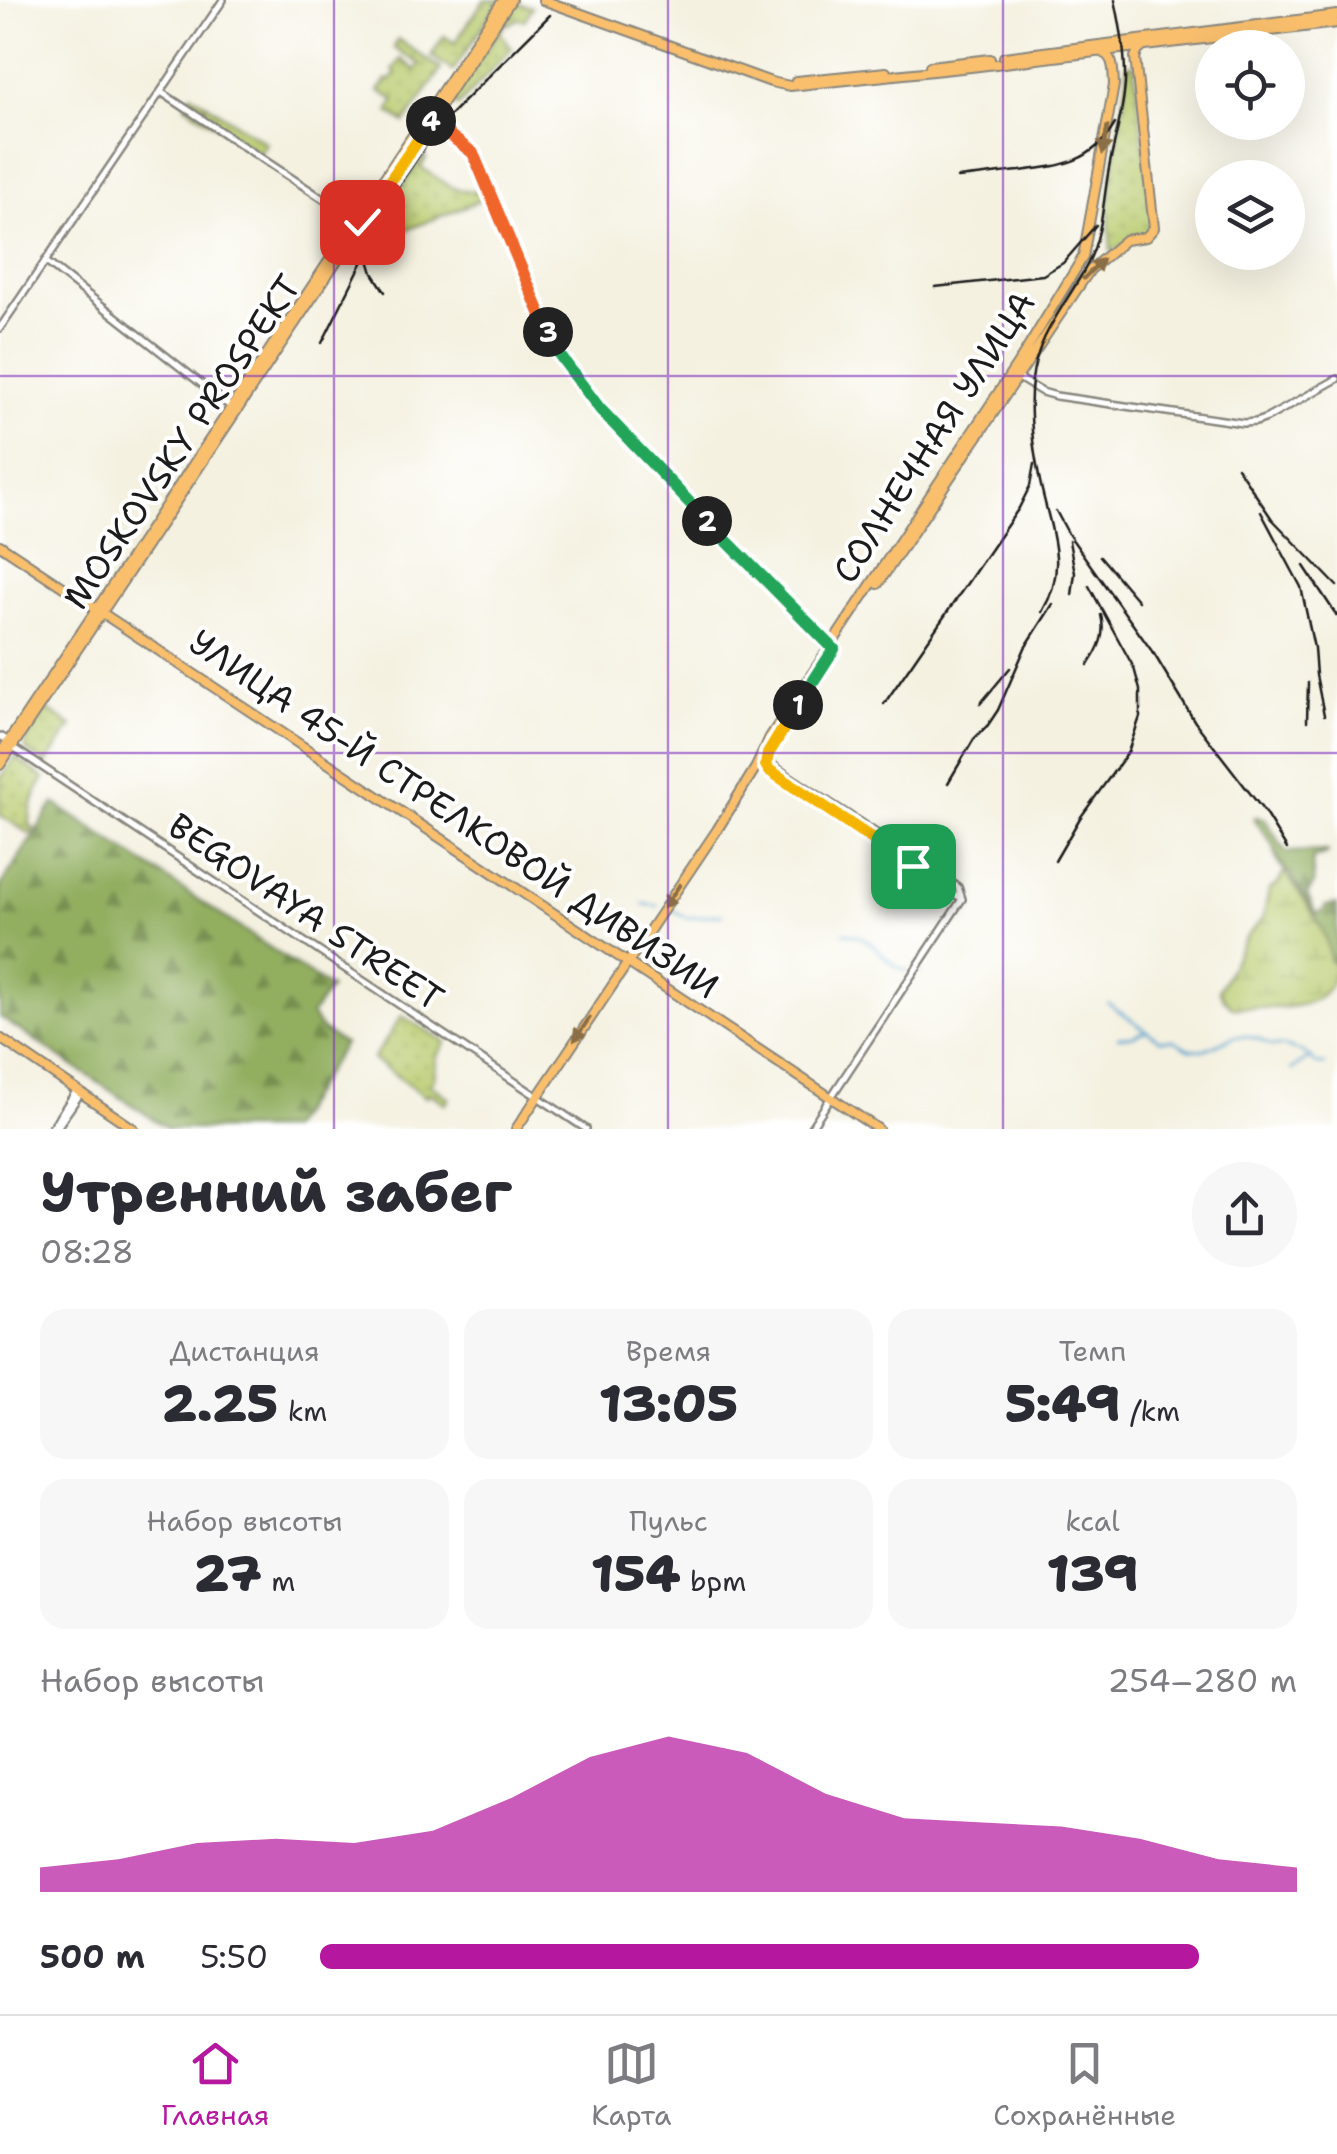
<!DOCTYPE html>
<html lang="ru">
<head>
<meta charset="utf-8">
<style>
	:root { --surface:#fff; --page:#f7f7f7; --text:#2b2b33; --muted:#7c7c81; --line:#e1e1e2; --accent:#b5179e }
	body { margin:0; font-family:"Shantell Sans",sans-serif; background:var(--page); color:var(--text); height:100vh; display:flex; flex-direction:column; font-size:38px; white-space:nowrap }
	* { box-sizing:border-box; margin:0 }
	p { font-size:32px; color:var(--muted) }
	.icon { flex:none; width:55px; height:55px; fill:none; stroke:currentColor; stroke-width:2; stroke-linecap:round; stroke-linejoin:round }
	.map { position:relative; height:1129px; overflow:hidden }
	.drawer { display:flex; flex-direction:column; background:var(--surface); flex:1 }
	.drawer>* { flex:none }
	.buttons { position:absolute; left:1195px; top:30px; display:grid; gap:20px }
	.buttons a { display:grid; place-items:center; width:110px; height:110px; border-radius:50%; background:var(--surface); box-shadow:0 10px 40px #0002; font-size:50px }
	.pin { position:absolute; display:grid; place-items:center; width:85px; height:85px; color:#fff; margin:-42px; border-radius:20px; box-shadow:0 5px 15px #0006 }
	.km { position:absolute; width:50px; height:50px; margin:-25px; border-radius:50%; background:#222; color:#fff; font-size:28px; line-height:50px; text-align:center }
	.round { display:grid; place-items:center; flex:none; width:105px; height:105px; border-radius:52px; background:var(--page) }
	.headline { display:flex; align-items:center; justify-content:space-between; height:170px; padding:0 40px }
	h1 { font-size:55px; font-weight:800; line-height:75px }
	.figures { display:grid; grid-template-columns:repeat(3,1fr); gap:15px; height:170px; padding:10px 40px }
	.figures div { display:grid; align-content:center; border-radius:25px; background:var(--page); text-align:center }
	.figures b { font-size:50px; font-weight:800 }
	.figures small { font-size:28px; font-weight:400 }
	.figures p { font-size:28px }
	.chart { height:280px; padding:20px 40px }
	.chart p { display:flex; justify-content:space-between }
	.chart svg { width:100%; height:180px; margin-top:10px; fill:var(--accent); opacity:.7 }
	ul { padding:0 40px; list-style:none; font-size:32px }
	li { display:grid; grid-template-columns:160px 120px 1fr; align-items:center; height:75px }
	li i { height:25px; border-radius:12px; background:var(--accent) }
	.dock { display:flex; justify-content:space-around; align-items:center; height:140px; border-top:2px solid var(--line); background:var(--surface); font-size:28px; color:var(--muted) }
	.dock a { display:grid; justify-items:center; gap:5px }
	.dock .current { color:var(--accent) }
	.map>svg:first-child { display:block }
	.grass { fill:url(#grass-dots); stroke:#6a7445; stroke-width:2.5 }
	.forest { fill:url(#forest-firs); stroke:#57663e; stroke-width:2.5 }
	.wetland { fill:url(#wetland-marsh); stroke:#6a7445; stroke-width:2.5 }
	.lines { fill:none; stroke-linecap:round; stroke-linejoin:round }
	.stream { stroke:#57a2cf; stroke-width:2.5 }
	.minor-casing { stroke:#88867e; stroke-width:10 }
	.major-casing { stroke:#88867e; stroke-width:12 }
	.minor { stroke:#fff; stroke-width:5 }
	.major { stroke:#f9bf6d; stroke-width:8 }
	.rail { stroke:#1c1c1c; stroke-width:2.5 }
	.oneway { fill:#8a6e44 }
	.split-1-casing { stroke:#fff; stroke-width:20 }
	.split-2-casing { stroke:#fff; stroke-width:20 }
	.split-3-casing { stroke:#fff; stroke-width:20 }
	.split-4-casing { stroke:#fff; stroke-width:20 }
	.split-5-casing { stroke:#fff; stroke-width:20 }
	.split-1 { stroke:#f5b400; stroke-width:12 }
	.split-2 { stroke:#22a559; stroke-width:12 }
	.split-3 { stroke:#22a559; stroke-width:12 }
	.split-4 { stroke:#f0652b; stroke-width:12 }
	.split-5 { stroke:#f5b400; stroke-width:12 }
	.grid { fill:none; stroke:#7b2cbf; stroke-width:2.5; stroke-opacity:0.55 }
	.labels { text-anchor:middle; stroke-width:8; stroke-linejoin:round; paint-order:stroke }
	.street-label { font-size:35px; fill:#1c1c1c; stroke:#fff }
</style>
</head>
<body>
<div class="map">
<svg width="1337" height="1129" viewBox="0 0 1337 1129">
	<defs>
		<pattern id="grass-dots" width="8" height="8" patternUnits="userSpaceOnUse" patternTransform="scale(2.5)"><rect width="8" height="8" fill="#b9cb6e"/><path d="M2 2h.1M6 6h.1" fill="none" stroke="#9eae5f" stroke-width="1.8" stroke-linecap="round"/></pattern>
		<pattern id="forest-firs" width="22" height="20" patternUnits="userSpaceOnUse" patternTransform="scale(2.5)"><rect width="22" height="20" fill="#92af61"/><path d="M5 1l3.5 6h-7zM16 11l3.5 6h-7z" fill="#768e4f"/></pattern>
		<pattern id="wetland-marsh" width="20" height="14" patternUnits="userSpaceOnUse" patternTransform="scale(2.5)"><rect width="20" height="14" fill="#b9cb6e"/><path d="M1 5h8M5 5V1M11 12h8M15 12V8" fill="none" stroke="#9eae5f"/></pattern>
	</defs>
	<rect width="100%" height="100%" fill="#fff"/>
	<filter id="ink" filterUnits="userSpaceOnUse"><feTurbulence type="fractalNoise" baseFrequency=".01" numOctaves="2"/><feDisplacementMap in="SourceGraphic" scale="20" xChannelSelector="R" yChannelSelector="G"/><feConvolveMatrix kernelMatrix="1 2 1 2 8 2 1 2 1" color-interpolation-filters="sRGB"/></filter>
	<filter id="wash" filterUnits="userSpaceOnUse"><feTurbulence type="fractalNoise" baseFrequency=".0048" numOctaves="4" result="noise"/><feDisplacementMap in="SourceGraphic" scale="40" xChannelSelector="R" yChannelSelector="G"/><feGaussianBlur stdDeviation="2.25" result="paint"/><feColorMatrix in="noise" values="0 0 0 0 0 0 0 0 0 0 0 0 0 0 0 0 0 1.4 0 .05"/><feComposite in="paint" operator="in"/></filter>
	<g filter="url(#wash)">
		<rect width="100%" height="100%" fill="#f4f1e0"/>
		<!-- grass -->
		<path class="grass" d="M484,0H500L453,71L431,56L444,36L455,43Z
			M517,3L532,7L525,20L517,19L509,24L506,23L500,32L512,48L458,106L452,102Z
			M398,39L441,69L405,123L389,112L395,100L379,91L387,80L390,81L396,73L393,70L401,59L415,70L420,64L394,48Z
			M1134,64L1153,223L1150,232L1111,251L1108,207L1127,78V65Z
			M192,94L266,143L259,154L185,105Z
			M424,155L426,159L421,167C441,181 457,196 482,190L486,198L404,231L387,218L391,203Z
			M47,709L72,726L46,764L26,750L25,741Z
			M15,757L44,778C34,794 30,806 30,825L34,828L30,834L0,815V779Z
			M402,1016L446,1042L437,1056L434,1079L430,1084L449,1098L446,1104L429,1093L426,1097L373,1059Z"/>
		<!-- forest -->
		<path class="forest" d="M54,803L330,988L311,1015L323,1031L344,1044L289,1129H168L0,1017V887Z
			M1255,817L1265,819L1286,852L1327,851V854L1313,858C1310,873 1319,882 1307,894L1316,913L1322,912L1326,906L1337,904V966L1329,960C1330,932 1303,898 1290,873C1280,868 1274,859 1275,848L1254,819Z"/>
		<!-- wetland -->
		<path class="wetland" d="M1284,872L1288,876C1303,900 1330,930 1329,960L1336,965C1331,1018 1270,1007 1232,1007L1224,999L1219,990L1245,939L1263,918L1269,890L1278,884Z"/>
		<g class="lines">
			<!-- stream -->
			<path class="stream" d="M643,904L658,906
				M670,908L687,918L722,914
				M844,933C881,937 881,966 909,971
				M917,972L921,973
				M1108,1003L1160,1040H1173L1189,1049L1204,1050L1233,1037L1245,1036L1259,1039L1272,1046H1282L1303,1052L1317,1064L1325,1065
				M1118,1037L1133,1036L1145,1031
				M1291,1070L1311,1057"/>
		</g>
	</g>
	<g filter="url(#ink)">
		<g class="lines">
			<!-- minor casing -->
			<g class="minor-casing">
				<path id="minor" d="M161,92L355,220
					M431,121L473,153L554,346L600,409L831,647
					M45,261L231,407
					M0,328L223,0
					M1017,377L1042,392L1056,396L1243,423L1256,422L1267,418L1337,379
					M0,736L9,741L12,747L586,1129
					M771,749L770,758L774,766L958,887L962,899
					M756,767L761,765L767,768L959,897
					M51,1129L77,1090
					M56,1129L80,1094
					M810,1129L962,899"/>
			</g>
			<!-- major casing -->
			<g class="major-casing">
				<path id="major" d="M543,0L771,82L790,86L971,67L1337,23
					M1004,57L1337,15
					M930,66L990,59
					M796,81L886,72
					M0,545L878,1129
					M878,584L1090,270L1125,240L1146,237L1154,228L1135,57L1138,51L1144,46
					M771,749L790,717
					M0,754L503,0
					M0,765L511,0
					M0,1038L134,1129
					M516,1129L717,830L756,767L770,737L1024,354L1083,257L1114,85C1113,71 1115,55 1099,51"/>
			</g>
			<!-- minor -->
			<use href="#minor" class="minor"/>
			<!-- major -->
			<use href="#major" class="major"/>
			<!-- rail -->
			<path class="rail" d="M957,178C978,176 999,173 1020,171C1062,166 1092,163 1115,124
				M367,253L373,273L385,292
				M935,287L1043,275L1063,263L1096,225
				M322,343L367,253L389,200L439,126L550,15
				M1237,467L1272,519L1337,586
				M1056,511L1069,535L1154,654L1195,722L1263,810L1287,849
				M1261,512L1301,587L1314,648L1316,675L1324,715
				M1069,541L1075,573L1072,595
				M1100,556L1138,601
				M1304,566L1337,616
				M1042,612C1069,567 1051,532 1041,486C1034,454 1028,413 1032,380C1037,334 1068,303 1088,263C1102,235 1103,204 1108,174C1113,144 1123,114 1125,84C1126,55 1121,27 1115,0
				M1088,665C1099,649 1106,635 1101,615
				M884,704L1019,508L1030,486L1034,464
				M980,704L1010,668
				M1307,721L1308,683
				M948,783L974,739L988,725L998,710L1025,648L1053,604
				M1055,861L1080,818L1128,752L1140,717V690L1134,668L1089,586"/>
		</g>
		<!-- one-way arrows -->
		<defs><path id="oneway-solid" d="M-6-.8H1V-3.2L6.5 0L1 3.2V.8H-6Z" transform="scale(2.5)"/></defs>
		<g class="oneway">
			<use href="#oneway-solid" transform="translate(1105 140) rotate(100)"/>
			<use href="#oneway-solid" transform="translate(1093 269) rotate(-45)"/>
			<use href="#oneway-solid" transform="translate(672 896) rotate(124)"/>
			<use href="#oneway-solid" transform="translate(582 1029) rotate(124)"/>
		</g>
	</g>
	<g class="lines" filter="url(#ink)">
		<!-- split-1 casing -->
		<g class="split-1-casing">
			<path id="split-1" d="M798,705L768,754L766,765L769,770L913,866"/>
		</g>
		<!-- split-2 casing -->
		<g class="split-2-casing">
			<path id="split-2" d="M707,521L834,649L798,705"/>
		</g>
		<!-- split-3 casing -->
		<g class="split-3-casing">
			<path id="split-3" d="M548,332L561,357L600,409L707,521"/>
		</g>
		<!-- split-4 casing -->
		<g class="split-4-casing">
			<path id="split-4" d="M431,121L473,153L548,332"/>
		</g>
		<!-- split-5 casing -->
		<g class="split-5-casing">
			<path id="split-5" d="M362,222L431,121"/>
		</g>
		<!-- split-1 -->
		<use href="#split-1" class="split-1"/>
		<!-- split-2 -->
		<use href="#split-2" class="split-2"/>
		<!-- split-3 -->
		<use href="#split-3" class="split-3"/>
		<!-- split-4 -->
		<use href="#split-4" class="split-4"/>
		<!-- split-5 -->
		<use href="#split-5" class="split-5"/>
	</g>
	<!-- grid -->
	<path class="grid" d="M334,0V1129M668,0V1129M1003,0V1129M0,376H1337M0,753H1337"/>
	<g class="labels">
		<!-- street labels -->
		<g class="street-label">
			<text transform="translate(934 437) rotate(-57)" y="12">СОЛНЕЧНАЯ УЛИЦА</text>
			<text transform="translate(182 442) rotate(-56)" y="12">MOSKOVSKY PROSPEKT</text>
			<text transform="translate(454 814) rotate(34)" y="12">УЛИЦА 45-Й СТРЕЛКОВОЙ ДИВИЗИИ</text>
			<text transform="translate(306 912) rotate(34)" y="12">BEGOVAYA STREET</text>
		</g>
	</g>
</svg>
<div class="buttons">
<a><svg class="icon" aria-label="locate" viewBox="0 0 24 24"><circle cx="12" cy="12" r="6"/><path d="M12 2v4M12 18v4M2 12h4M18 12h4"/></svg></a>
<a><svg class="icon" aria-label="layers" viewBox="0 0 24 24"><path d="M12 4l9 5-9 5-9-5zM3 14l9 5 9-5"/></svg></a>
</div>
<div class="pin" style="left:913px;top:866px;background:#1e9e55"><svg class="icon" aria-label="arrive" viewBox="0 0 24 24"><path d="M6 21V4h12l-3 4 3 4H6"/></svg></div>
<div class="pin" style="left:362px;top:222px;background:#d93025"><svg class="icon" aria-label="check" viewBox="0 0 24 24"><path d="M5 12l5 5 9-10"/></svg></div>
<b class="km" style="left:798px;top:705px">1</b>
<b class="km" style="left:707px;top:521px">2</b>
<b class="km" style="left:548px;top:332px">3</b>
<b class="km" style="left:431px;top:121px">4</b>
</div>
<section class="drawer">
<div class="headline"><div><h1>Утренний забег</h1><p>08:28</p></div><a class="round"><svg class="icon" aria-label="share" viewBox="0 0 24 24"><path d="M12 15V3M7 8l5-5 5 5M5 13v7h14v-7"/></svg></a></div>
<div class="figures">
<div><p>Дистанция</p><b>2.25<small> km</small></b></div>
<div><p>Время</p><b>13:05</b></div>
<div><p>Темп</p><b>5:49<small> /km</small></b></div>
</div>
<div class="figures">
<div><p>Набор высоты</p><b>27<small> m</small></b></div>
<div><p>Пульс</p><b>154<small> bpm</small></b></div>
<div><p>kcal</p><b>139</b></div>
</div>
<div class="chart"><p><span>Набор высоты</span>254–280 m</p>
<svg viewBox="0 0 160 44" preserveAspectRatio="none"><path d="M0 44V38L10 36L20 32L30 31L40 32L50 29L60 21L70 11L80 6L90 10L100 20L110 26L120 27L130 28L140 31L150 36L160 38V44z"/></svg>
</div>
<ul>
<li><b>500 m</b>5:50<i style="width:90%"></i></li>
</ul>
</section>
<nav class="dock">
<a class="current"><svg class="icon" aria-label="home" viewBox="0 0 24 24"><path d="M3 11l9-7 9 7M6 9v11h12V9"/></svg>Главная</a>
<a><svg class="icon" aria-label="map" viewBox="0 0 24 24"><path d="M3 6l6-2 6 2 6-2v14l-6 2-6-2-6 2zM9 4v14M15 6v14"/></svg>Карта</a>
<a><svg class="icon" aria-label="saved" viewBox="0 0 24 24"><path d="M7 4h10v16l-5-4-5 4z"/></svg>Сохранённые</a>
</nav>
</body>
</html>
